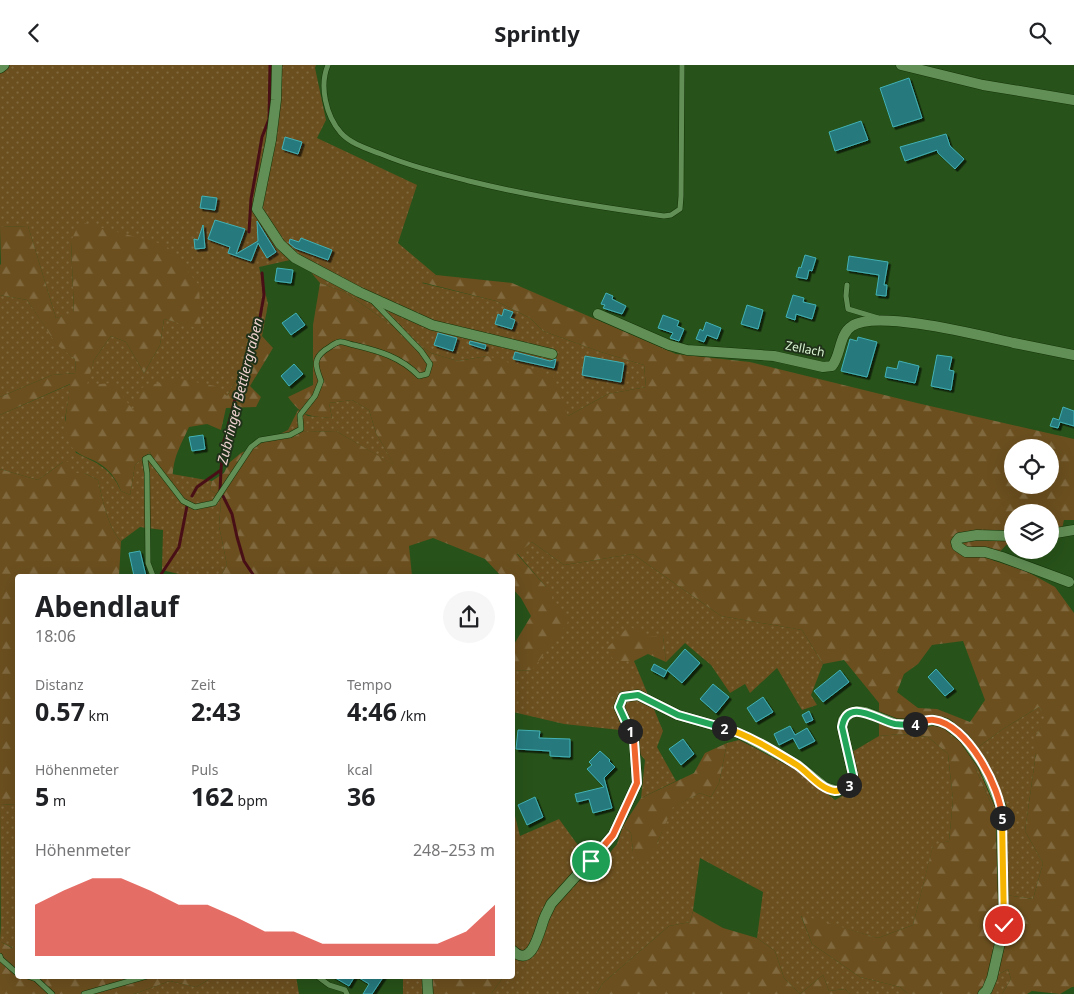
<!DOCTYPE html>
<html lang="de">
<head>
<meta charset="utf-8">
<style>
	:root { --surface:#fff; --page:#f6f6f6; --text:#202124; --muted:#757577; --accent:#d93025 }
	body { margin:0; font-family:"Noto Sans",sans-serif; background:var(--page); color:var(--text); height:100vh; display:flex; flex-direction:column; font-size:19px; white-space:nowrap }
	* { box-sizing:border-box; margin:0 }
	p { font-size:16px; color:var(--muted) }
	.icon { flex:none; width:28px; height:28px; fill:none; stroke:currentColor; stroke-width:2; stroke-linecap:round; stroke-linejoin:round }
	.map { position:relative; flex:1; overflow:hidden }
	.details { position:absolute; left:15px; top:509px; width:500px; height:405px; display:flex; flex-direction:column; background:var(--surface); border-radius:5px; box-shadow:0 5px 20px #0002 }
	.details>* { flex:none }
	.controls { position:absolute; left:1004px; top:374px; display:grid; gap:10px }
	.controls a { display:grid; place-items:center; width:55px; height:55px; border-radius:50%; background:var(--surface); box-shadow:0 5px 20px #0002; font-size:25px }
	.pin { position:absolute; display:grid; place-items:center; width:42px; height:42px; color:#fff; margin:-21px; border:2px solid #fff; border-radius:50%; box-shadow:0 1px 5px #0007 }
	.km { position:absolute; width:25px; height:25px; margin:-12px; border-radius:50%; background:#222; color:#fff; font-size:14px; line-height:25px; text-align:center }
	.round { display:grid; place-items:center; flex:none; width:52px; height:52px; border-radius:26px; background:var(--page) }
	.headline { display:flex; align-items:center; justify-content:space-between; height:85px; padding:0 20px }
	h1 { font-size:28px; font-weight:700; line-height:38px }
	.stats { display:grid; grid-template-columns:repeat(3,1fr); gap:8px; height:85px; padding:5px 20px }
	.stats div { display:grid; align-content:center }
	.stats b { font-size:25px; font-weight:700 }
	.stats small { font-size:14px; font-weight:400 }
	.stats p { font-size:14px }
	.chart { height:140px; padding:10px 20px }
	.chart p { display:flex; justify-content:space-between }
	.chart svg { width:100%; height:90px; margin-top:5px; fill:var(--accent); opacity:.7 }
	header { display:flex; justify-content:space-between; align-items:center; height:65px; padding:0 20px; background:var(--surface); font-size:22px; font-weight:700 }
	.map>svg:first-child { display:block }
	.grass { fill:url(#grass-dots) }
	.forest { fill:url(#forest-firs); fill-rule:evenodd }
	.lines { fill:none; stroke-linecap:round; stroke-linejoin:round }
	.stream { stroke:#490f16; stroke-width:3 }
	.building { fill:#257a7e; stroke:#43b1b5; filter:url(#shadow) }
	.lane-casing { stroke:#153509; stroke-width:6 }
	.street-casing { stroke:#153509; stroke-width:11 }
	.lane { stroke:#628f55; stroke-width:5 }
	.street { stroke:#628f55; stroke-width:10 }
	.split-1-casing { stroke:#fff; stroke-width:10 }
	.split-2-casing { stroke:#fff; stroke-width:10 }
	.split-3-casing { stroke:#fff; stroke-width:10 }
	.split-4-casing { stroke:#fff; stroke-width:10 }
	.split-5-casing { stroke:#fff; stroke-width:10 }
	.split-6-casing { stroke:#fff; stroke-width:10 }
	.split-1 { stroke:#f0652b; stroke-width:6 }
	.split-2 { stroke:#22a559; stroke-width:6 }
	.split-3 { stroke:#f5b400; stroke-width:6 }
	.split-4 { stroke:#22a559; stroke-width:6 }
	.split-5 { stroke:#f0652b; stroke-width:6 }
	.split-6 { stroke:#f5b400; stroke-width:6 }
	.labels { text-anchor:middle; stroke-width:4; stroke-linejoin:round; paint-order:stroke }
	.street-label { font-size:12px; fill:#daf3d3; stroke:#1f3219 }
	.water-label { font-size:14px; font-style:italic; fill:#f1d2d1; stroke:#1f3219 }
</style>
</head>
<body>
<header><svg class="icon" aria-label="back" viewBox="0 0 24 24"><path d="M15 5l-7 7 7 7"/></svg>Sprintly<svg class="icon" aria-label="search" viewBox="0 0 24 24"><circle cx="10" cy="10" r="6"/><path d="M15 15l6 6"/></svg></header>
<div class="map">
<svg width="1074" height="929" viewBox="0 0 1074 929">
	<defs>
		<pattern id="grass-dots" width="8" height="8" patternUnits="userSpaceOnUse" patternTransform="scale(1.25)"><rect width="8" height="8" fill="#6b4f1f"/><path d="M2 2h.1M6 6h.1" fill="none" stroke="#80693f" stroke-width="1.8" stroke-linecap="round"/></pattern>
		<pattern id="forest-firs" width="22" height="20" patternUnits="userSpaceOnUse" patternTransform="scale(1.25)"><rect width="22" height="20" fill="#6b4f1f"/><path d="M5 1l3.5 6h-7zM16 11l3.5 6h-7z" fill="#80693f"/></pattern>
		<filter id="shadow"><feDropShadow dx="2.5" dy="2.5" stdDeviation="0" flood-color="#0009"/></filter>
	</defs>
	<rect width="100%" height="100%" fill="#275219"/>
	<!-- grass -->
	<path class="grass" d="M0,0H316L315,3L326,55L317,73L417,120L398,178L436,210L422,218L496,236L530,253L543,266L601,287L644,300L646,322L608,329L568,351L487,291L458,296L431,288L345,227L320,218L309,205L290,195L259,202L268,239L262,271L227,331L134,346L86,320L94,295L111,271L126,277L144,308L160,280L164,254L201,263L71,176L74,249L56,253L28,161L0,162Z
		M0,230L27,235L57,279L75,294L76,308L52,310L0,332Z
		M71,319L65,354L76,388C97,398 111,403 121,426L130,430L135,400L150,387L166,418L173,425L172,409L212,416L210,425L215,428L221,436L219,461L227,500L221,511H187L162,505L163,465L140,462L121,476C108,464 102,432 98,415L84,408H71L63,397L38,415L0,404V350Z
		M352,335L369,345L376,368L395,401L336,366L307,367L288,365L298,345L308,351L332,353L329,338Z
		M532,477L564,500L633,489L721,551L802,565L823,599L811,630L817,640L802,645L777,603L750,628L745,619L730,628L711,600L685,578L666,597L663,570L614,596H634L663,666L657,682L676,716L641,733L645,695L620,665L564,659L513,647V606L532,605L546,522L517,488Z
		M1039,642L1048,654L1036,670V688L1025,766L1043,798L1033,834L998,829V754L969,689L1003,664Z
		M901,669L928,672L948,689L953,735L949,776L933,781L913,860L878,873L801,851L812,879L860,912L900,922L908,929H850L845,924L829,926L823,910L800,929L784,913L775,886L757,873L763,827L700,793L693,846L690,857L669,861L603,918L596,929H491L504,911H512L513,743L520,771L559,754L596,805L617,779L623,761L631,768L633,787L657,778L672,742L700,728L711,732L719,718L727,678L739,675L792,701L835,735L851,726L855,709L852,687L879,671Z
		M0,739L17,740L18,880L13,883L1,877Z
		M1008,904L1011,914L1002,929H983L992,913Z
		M215,911H296L299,929H134L170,916L196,922Z
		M403,911H431L434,929H403Z"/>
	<!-- forest -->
	<path class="forest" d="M80,157L166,180L199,220L201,264L164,254L160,280L144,308L126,277L111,271L94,295L87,320L113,318L133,345L141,323L175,313L215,321L227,331L262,271L273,283L250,321L261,332L256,342L226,343L221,365L207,359L189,362C177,388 171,396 173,426L166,418L150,387L135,400L130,430L121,426C117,416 112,408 103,401C90,391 73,392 68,374C62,356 69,337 70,319L0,350V332L52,310L76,308L75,294L57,280L27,235L0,230V200L1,199L0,162L28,161L56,253L74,248L71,176Z
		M436,210L512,218L676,289L750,297L917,338L1074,374V455H1064L1060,473L1050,474V448H1012V476L1009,477L992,495L1026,506L1055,522L1074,548V922H1072L1060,929L1032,926L1027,929H1002L1011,914L1008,904L992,913L983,929H908L900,922L860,912L812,879L801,850L878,873L913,860L933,780L949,776L953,735L948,689L928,672L901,669L879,671V638L844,595L823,599L802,565L721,551L633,489L564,500L532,477L517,489L546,522L568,557L532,605L513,606V581L531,551L521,533L513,524L512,511H501L485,494L433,473L409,481L412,511H221L227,500L219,461L221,436L215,428L210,425L212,416L224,408L229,398L241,388L288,365L307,367L336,366L394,400L376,368L369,345L352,335L329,338L332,353C308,351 303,352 288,332L313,320V260L320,218L345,227L431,288L458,296L487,291L553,311L568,351L608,329L646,322L644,300L601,287L543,266L530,253L496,236L421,217ZM1012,382H1050V420H1012ZM963,576L985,635L970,657L937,644L918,643L897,627L904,609L918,599L932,580ZM1039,642L1047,654L1036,670V688L1025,766L1043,798L1033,834L998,829V754L969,689L1003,664Z
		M63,397H71V408H84L98,415C102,432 108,464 121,476L119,511H18L17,740L0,739V404L38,415Z
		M629,561L647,572L663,570L666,597L648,589L634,596H614L607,583Z
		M727,678L719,718L711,732L700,728L673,742L657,778L644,798L633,787L631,768L623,761L641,733L694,708L705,688Z
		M693,846L723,863L757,873L775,886L784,913L800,929L823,910L829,926L845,924L850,929H596L603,918L669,861L690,857Z
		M0,860L1,877L12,883L17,880L18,911H215L196,922L170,916L134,929H0Z
		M431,911H504L491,929H434Z"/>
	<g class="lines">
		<!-- stream -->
		<path class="stream" d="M249,167L251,134L257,101L262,72L269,54L270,0
			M220,426L221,405
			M192,431L197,422L221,405L223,380L237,327L259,258L264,230L262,208
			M223,431L232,449L237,472L244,496L254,511
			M160,511L179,482L187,441"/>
	</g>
	<!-- building -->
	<path class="building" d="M909,13L922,53L893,62L880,23Z
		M861,56L868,75L835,86L829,67Z
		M946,69L950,81L964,94L955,104L938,88L937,85L905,96L900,82Z
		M285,72L302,77L298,89L282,84Z
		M202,131L217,133L215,145L200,143Z
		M215,155L245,164L236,189L258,176L257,156L276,187L267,193L258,178L251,196L228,188L230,182L208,174Z
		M203,160L205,183L195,184L194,174L198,175Z
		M301,173L332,185L328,195L295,183L289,178L290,174L299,177Z
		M805,190L816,193L812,206L809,205L807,214L796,212L799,202L801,203Z
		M849,191L888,197L884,220H887L886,231L876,230L879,210L847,205Z
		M277,203L293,205L291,218L275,216Z
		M606,228L613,231L612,234L626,241L622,249L603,243L605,240L601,239Z
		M793,230L804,233L803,237L816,240L812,254L796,249L795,255L786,252Z
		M747,240L763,245L758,264L741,259Z
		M504,244L513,247L510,253L515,255L512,264L495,259L498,249L502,251Z
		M296,248L305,260L291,270L282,258Z
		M663,250L679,256L677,261L684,264L679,276L670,273L673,268L658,263Z
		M706,257L721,263L717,274L707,270L704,277L696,274L700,264L703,266Z
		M438,268L457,273L453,286L434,280Z
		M858,272L877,277L867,312L841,306L850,274L857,276Z
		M470,276L486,280L485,284L469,279Z
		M515,287L550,296L556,294L554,303L513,294Z
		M937,290L952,292L949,305L954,306L951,325L931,321Z
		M585,291L624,298L621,317L582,310Z
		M899,296L919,301L915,318L885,312L887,302L897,304Z
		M294,299L303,309L289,321L281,311Z
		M1063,342L1074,346V361L1060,357L1058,363L1050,361L1053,353L1059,355Z
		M203,370L205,384L192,386L189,372Z
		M140,486L146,511H134L129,488Z
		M685,584L700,598L682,618L667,605Z
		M654,599L667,606L664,612L651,605Z
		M936,604L954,624L945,631L928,612Z
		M840,605L849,617L823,637L814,626Z
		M713,619L729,632L716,648L700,634Z
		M763,632L773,647L756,657L747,643Z
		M809,646L813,655L806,658L802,650Z
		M790,661L795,670L807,663L815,676L799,684L793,673L779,680L774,669Z
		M518,665L540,666L539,673L570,674V692L550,691V686L516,684Z
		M683,674L694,689L681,700L669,684Z
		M600,686L610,695L609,696L615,702L604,713L612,743L593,748L589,734L577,737L575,729L604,722L587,704L592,700L589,697Z
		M535,732L543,752L527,760L518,740Z
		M332,911H355L349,921Z
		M356,911H384L372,929H363L369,919Z"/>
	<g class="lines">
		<!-- lane casing -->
		<g class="lane-casing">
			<path id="lane" d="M328,0C319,21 326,51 341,68C351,79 368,84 381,89C410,101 438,108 469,116C533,132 598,142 664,151L671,150L680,144L681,131L682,0
				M847,220L846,231L848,244L878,253
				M153,511L148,498L147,408L145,394L149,392L183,436L195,442L214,438L251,382L260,375L290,370L301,364L300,350L315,331L321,316C316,302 312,295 325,285C329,283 334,278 339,277C343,276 349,279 354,280C379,286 401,292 419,311L427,309L430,299L421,286L372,235
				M0,891L1,894L18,909
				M27,911L36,914L52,929
				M317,911L329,920L345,925L347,929
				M84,929L147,911"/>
		</g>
		<!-- street casing -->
		<g class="street-casing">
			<path id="street" d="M277,0L276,35L271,75L257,144L280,179L295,193L359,227L432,260L552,289
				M901,0L983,20L1074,35
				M0,3L4,0
				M598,249L669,280L687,285L774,291L823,302L832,301C841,290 839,269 852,261C877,244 982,271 1014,278C1034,282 1054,286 1074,290
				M1050,469L1074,465
				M1012,471L977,470L959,473L956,477L957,481L966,487H985L1002,492L1069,517
				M512,885C532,905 539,867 544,854C546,848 549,844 551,839L613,770L637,718L634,675L619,642L623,632L638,630L678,650L737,667L798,700L825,722L837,726L844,724L851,719L853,710L842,662L843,655L848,649L857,646L865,647L896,659H912L933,655L941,657L947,659L964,673L983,700L1001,742L1004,860L992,913L987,925L983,929
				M427,911L428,929"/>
		</g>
		<!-- lane -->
		<use href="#lane" class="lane"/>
		<!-- street -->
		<use href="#street" class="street"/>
	</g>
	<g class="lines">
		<!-- split-1 casing -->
		<g class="split-1-casing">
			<path id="split-1" d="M591,796L613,770L637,718L634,675L630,666"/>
		</g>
		<!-- split-2 casing -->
		<g class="split-2-casing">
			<path id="split-2" d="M630,666L619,642L623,632L638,630L678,650L724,663"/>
		</g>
		<!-- split-3 casing -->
		<g class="split-3-casing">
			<path id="split-3" d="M724,663C749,670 774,686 797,700C809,708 820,724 835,726C841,726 845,723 849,720"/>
		</g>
		<!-- split-4 casing -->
		<g class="split-4-casing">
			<path id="split-4" d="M849,720L853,710L842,662C847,631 879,656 895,659C902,660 909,660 915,659"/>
		</g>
		<!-- split-5 casing -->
		<g class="split-5-casing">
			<path id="split-5" d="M915,659C921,657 928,654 934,655C967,659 1001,723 1002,753"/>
		</g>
		<!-- split-6 casing -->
		<g class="split-6-casing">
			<path id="split-6" d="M1002,753L1004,860"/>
		</g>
		<!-- split-1 -->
		<use href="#split-1" class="split-1"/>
		<!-- split-2 -->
		<use href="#split-2" class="split-2"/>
		<!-- split-3 -->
		<use href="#split-3" class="split-3"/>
		<!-- split-4 -->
		<use href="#split-4" class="split-4"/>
		<!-- split-5 -->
		<use href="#split-5" class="split-5"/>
		<!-- split-6 -->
		<use href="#split-6" class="split-6"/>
	</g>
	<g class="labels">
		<!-- street labels -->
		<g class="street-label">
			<text transform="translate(805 284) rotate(11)" y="4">Zellach</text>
		</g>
		<!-- water labels -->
		<g class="water-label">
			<text transform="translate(240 326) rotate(-76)" y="5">Zubringer Bettlergraben</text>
		</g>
	</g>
</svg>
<div class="controls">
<a><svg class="icon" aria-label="locate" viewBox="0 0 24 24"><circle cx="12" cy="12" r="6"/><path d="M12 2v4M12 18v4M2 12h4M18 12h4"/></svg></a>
<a><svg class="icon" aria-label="layers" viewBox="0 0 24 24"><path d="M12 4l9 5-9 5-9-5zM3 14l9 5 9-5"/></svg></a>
</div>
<div class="pin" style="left:591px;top:796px;background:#1e9e55"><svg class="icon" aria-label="arrive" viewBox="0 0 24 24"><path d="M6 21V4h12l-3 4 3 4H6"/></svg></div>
<div class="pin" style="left:1004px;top:860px;background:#d93025"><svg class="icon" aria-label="check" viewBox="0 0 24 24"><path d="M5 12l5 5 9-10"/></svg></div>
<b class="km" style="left:630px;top:666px">1</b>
<b class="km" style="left:724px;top:663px">2</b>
<b class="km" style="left:849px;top:720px">3</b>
<b class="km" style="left:915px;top:659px">4</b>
<b class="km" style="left:1002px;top:753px">5</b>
<section class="details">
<div class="headline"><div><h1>Abendlauf</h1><p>18:06</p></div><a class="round"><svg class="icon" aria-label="share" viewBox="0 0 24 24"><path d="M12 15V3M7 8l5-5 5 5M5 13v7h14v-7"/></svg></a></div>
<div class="stats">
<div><p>Distanz</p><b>0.57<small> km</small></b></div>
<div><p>Zeit</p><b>2:43</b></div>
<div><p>Tempo</p><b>4:46<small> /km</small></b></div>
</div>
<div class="stats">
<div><p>Höhenmeter</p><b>5<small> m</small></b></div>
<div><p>Puls</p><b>162<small> bpm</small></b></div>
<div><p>kcal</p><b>36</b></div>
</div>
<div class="chart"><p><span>Höhenmeter</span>248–253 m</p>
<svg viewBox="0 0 160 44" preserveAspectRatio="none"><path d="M0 44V19L10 12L20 6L30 6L40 12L50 19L60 19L70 25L80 32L90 32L100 38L110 38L120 38L130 38L140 38L150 32L160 19V44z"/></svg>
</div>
</section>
</div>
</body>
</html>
